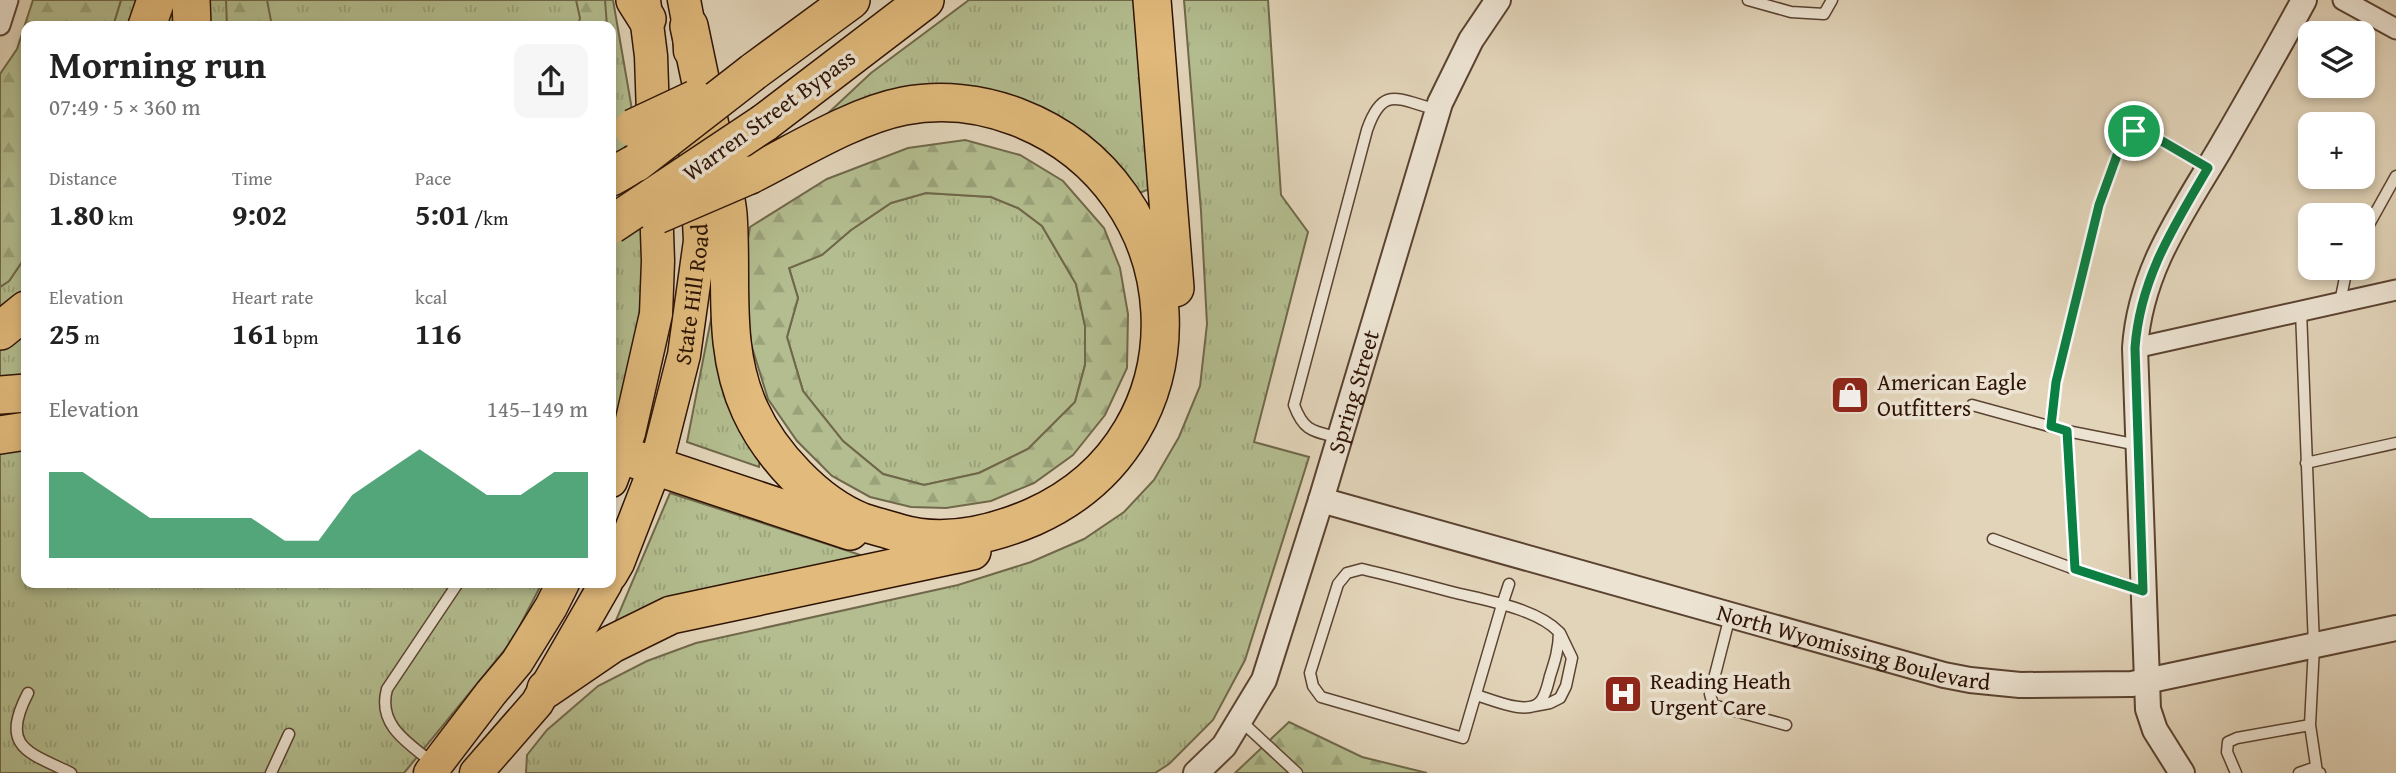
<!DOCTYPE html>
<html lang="en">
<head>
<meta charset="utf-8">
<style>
	:root { --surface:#fff; --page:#f6f6f6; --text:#222; --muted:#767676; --accent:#0b8043 }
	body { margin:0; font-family:"Gentium Book Plus",serif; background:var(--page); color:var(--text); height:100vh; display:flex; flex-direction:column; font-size:26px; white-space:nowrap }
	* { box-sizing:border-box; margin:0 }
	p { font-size:23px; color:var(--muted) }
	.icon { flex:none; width:38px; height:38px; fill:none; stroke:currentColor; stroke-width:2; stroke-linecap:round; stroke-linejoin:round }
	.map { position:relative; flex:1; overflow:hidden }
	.drawer { position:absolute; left:21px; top:21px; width:595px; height:567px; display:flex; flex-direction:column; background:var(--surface); border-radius:14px; box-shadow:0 4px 10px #0003 }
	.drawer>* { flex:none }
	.buttons { position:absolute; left:2298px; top:21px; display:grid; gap:14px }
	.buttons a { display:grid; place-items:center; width:77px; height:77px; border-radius:14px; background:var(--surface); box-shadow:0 4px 10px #0003; font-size:35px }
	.pin { position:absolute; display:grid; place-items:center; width:60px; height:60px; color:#fff; margin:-30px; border:4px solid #fff; border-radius:50%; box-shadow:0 2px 7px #0007 }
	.round { display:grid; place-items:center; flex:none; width:74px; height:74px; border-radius:14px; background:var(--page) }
	.head { display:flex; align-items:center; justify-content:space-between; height:119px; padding:0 28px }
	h1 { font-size:38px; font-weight:600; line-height:52px }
	.figures { display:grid; grid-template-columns:repeat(3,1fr); gap:10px; height:119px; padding:7px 28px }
	.figures div { display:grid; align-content:center }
	.figures b { font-size:30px; font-weight:600 }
	.figures small { font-size:19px; font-weight:400 }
	.figures p { font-size:19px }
	.chart { height:196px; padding:14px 28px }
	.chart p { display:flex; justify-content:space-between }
	.chart svg { width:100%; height:126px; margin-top:7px; fill:var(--accent); opacity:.7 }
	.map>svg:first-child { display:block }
	.grass { fill:url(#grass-tufts); stroke:#70684a; stroke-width:2 }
	.forest { fill:url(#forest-firs); stroke:#70684a; stroke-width:2; fill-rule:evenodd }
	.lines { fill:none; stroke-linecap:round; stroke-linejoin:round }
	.service-casing { stroke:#5b4331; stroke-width:13 }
	.minor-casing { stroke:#5b4331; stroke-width:23 }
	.tertiary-casing { stroke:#5b4331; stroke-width:28 }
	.primary-casing { stroke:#2e1304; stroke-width:35 }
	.motorway-casing { stroke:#2e1304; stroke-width:40 }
	.service { stroke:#ece3d2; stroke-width:10 }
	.minor { stroke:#ece3d2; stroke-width:19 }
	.tertiary { stroke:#ece3d2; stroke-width:24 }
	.primary { stroke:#e1ba7c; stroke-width:32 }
	.motorway { stroke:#e1ba7c; stroke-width:37 }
	.motorway-bridge-casing { stroke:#2e1304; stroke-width:40; stroke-linecap:butt }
	.motorway-bridge { stroke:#e1ba7c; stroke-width:37 }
	.route-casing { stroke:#fff; stroke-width:14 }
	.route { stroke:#0b8043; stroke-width:9 }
	.labels { text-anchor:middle; stroke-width:7; stroke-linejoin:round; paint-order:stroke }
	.street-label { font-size:23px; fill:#2e1304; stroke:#ece3d2 }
	.poi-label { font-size:23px; fill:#2e1304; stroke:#ece3d2; text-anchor:start }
</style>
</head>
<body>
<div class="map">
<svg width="2396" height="773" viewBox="0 0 2396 773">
	<defs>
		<pattern id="grass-tufts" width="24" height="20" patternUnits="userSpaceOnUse" patternTransform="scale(1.75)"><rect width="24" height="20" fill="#b3bd8f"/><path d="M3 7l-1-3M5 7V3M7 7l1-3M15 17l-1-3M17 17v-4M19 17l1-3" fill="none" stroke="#9aa27a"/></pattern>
		<pattern id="forest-firs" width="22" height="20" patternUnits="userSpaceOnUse" patternTransform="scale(1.75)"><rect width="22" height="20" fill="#b3bd8f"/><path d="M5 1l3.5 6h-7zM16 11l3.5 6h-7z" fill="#9aa27a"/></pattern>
	</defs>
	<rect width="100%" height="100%" fill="#e2d4b9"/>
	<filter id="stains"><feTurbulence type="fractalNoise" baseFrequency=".00286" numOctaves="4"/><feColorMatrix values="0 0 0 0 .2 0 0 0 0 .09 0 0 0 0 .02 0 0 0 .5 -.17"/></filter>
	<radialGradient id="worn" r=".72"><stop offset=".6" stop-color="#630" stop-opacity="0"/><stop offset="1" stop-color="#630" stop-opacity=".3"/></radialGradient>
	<!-- grass -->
	<path class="grass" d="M121,0H613L631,104L646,268L630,377L611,432V26H113Z
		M969,0H1139L1152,188L1134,195L1042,117H824L871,73Z
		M1184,0H1268L1281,195L1308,232L1254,442L1309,457L1245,660L1213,720L1169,764L1155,773H526L527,755L547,730L598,686L647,661L696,643L958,585L1031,562L1084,539L1124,512L1154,480L1179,437L1200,386L1207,324L1201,211Z
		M926,193L991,197L1018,208L1042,226L1076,284L1085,326V365L1075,402L1028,449L979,473L924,485L883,474L843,441L803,391L787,337L798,298L789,268L822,255L851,230L891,203Z
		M26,256V583H542L512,641L404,773H0V287L9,281Z
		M712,314L760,454L759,467L687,442Z
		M670,493L876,560L614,625Z"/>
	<!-- forest -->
	<path class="forest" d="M33,0H121L113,26H26V256L9,281L0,287V74L17,49Z
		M226,0H267L272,26H227Z
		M576,0H605L607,26H578L580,18Z
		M965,140L1020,155L1063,181L1104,228L1120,268L1128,314L1127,368L1105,415L1073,455L1034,483L991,501L946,508L911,507L870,497L832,476L797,441L768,399L751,344L744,265L750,227L827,179L908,148ZM926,193L991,197L1018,208L1042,226L1076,284L1085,326V365L1075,402L1028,449L979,473L924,485L883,474L843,441L803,391L787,337L798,298L789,268L822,255L851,230L891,203Z
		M1289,722L1362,757L1427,773H1235Z"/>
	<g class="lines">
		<!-- service casing -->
		<g class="service-casing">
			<path id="service" d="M1748,0L1791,12L1824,14L1832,0
				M2362,237L2396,176
				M2340,302L2347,268
				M2301,311L2314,646L2310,725L2317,772L2320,773
				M1972,405L2067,431L2075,569
				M2051,426L2056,382L2099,205L2124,136L2138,129L2143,130L2207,167
				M2067,431L2138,445
				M1340,438C1313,431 1304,432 1294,405L1367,130C1383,84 1398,100 1438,110
				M2306,463L2396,443
				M1993,539L2069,567L2142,590
				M1730,616L1710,694L1713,705L1786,725
				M28,693C0,747 27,752 71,773
				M1476,695C1491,699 1527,716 1540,702C1546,695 1548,684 1550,676C1555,661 1559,648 1559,632C1536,608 1484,600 1452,592C1422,584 1392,576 1362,569L1347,573L1338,584L1310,673L1313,686L1321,697L1463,738L1502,605L1509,584
				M1534,706L1550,703L1560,698L1566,686L1572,658L1560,633
				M1241,721L1297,773
				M433,763C408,743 377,725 387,689L458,583
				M271,773L289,734
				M2236,773L2227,752L2228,742L2237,738L2310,725
				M2299,773L2316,767"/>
		</g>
		<!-- minor casing -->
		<g class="minor-casing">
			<path id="minor" d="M2343,0L2396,29
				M0,25L8,0
				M2135,348L2396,290"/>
		</g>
		<!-- tertiary casing -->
		<g class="tertiary-casing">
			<g id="tertiary">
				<path id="s1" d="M1321,500L1944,675L1970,680L2020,685L2132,684L2396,628"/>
				<path id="s2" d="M1196,773L1224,746L1264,680L1321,500L1440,103L1471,40L1498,0"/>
				<path d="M2182,773L2155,730L2148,709L2135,348C2140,271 2182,213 2220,149C2249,99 2277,50 2304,0"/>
			</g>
		</g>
		<!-- primary casing -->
		<g class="primary-casing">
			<g id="primary">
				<path d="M684,0L689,26L690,51"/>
				<path d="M611,481L629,433L656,314L658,261L651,56L644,0"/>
				<path id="s3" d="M611,575L618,563L656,465L684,355L700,241L693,102"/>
				<path d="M430,773L491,693L517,662L551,607L563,583"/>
				<path d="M476,773L537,703L606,583"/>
			</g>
		</g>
		<!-- motorway casing -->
		<g class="motorway-casing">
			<path id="motorway" d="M191,0L192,26
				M635,0L647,19
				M1152,0L1175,288
				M147,26L156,0
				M689,26C698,69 707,111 716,154C720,174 726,194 728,214C733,281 721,347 750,410C770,454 816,504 862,522C874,526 887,529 899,533C943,546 991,535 1033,517C1213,437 1197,186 1017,117C981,103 941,99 904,106C853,116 796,152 750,175
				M753,72L851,0
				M764,123L925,0
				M611,177L636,163
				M0,331L26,310
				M0,395L26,393
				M0,435L26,431
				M622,455L850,531
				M546,689L612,644L671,615L972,551"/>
		</g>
		<!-- service -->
		<use href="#service" class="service"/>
		<!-- minor -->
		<use href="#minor" class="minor"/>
		<!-- tertiary -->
		<use href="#tertiary" class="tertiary"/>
		<!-- primary -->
		<use href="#primary" class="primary"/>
		<!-- motorway -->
		<use href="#motorway" class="motorway"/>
		<!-- motorway-bridge casing -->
		<g class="motorway-bridge-casing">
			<path id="motorway-bridge" d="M633,128L695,99
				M636,163L753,72
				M657,215L750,175
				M611,225L764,123"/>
		</g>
		<!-- motorway-bridge -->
		<use href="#motorway-bridge" class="motorway-bridge"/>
	</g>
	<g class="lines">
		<!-- route casing -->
		<g class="route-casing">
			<path id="route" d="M2138,129L2143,130L2208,168C2174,226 2140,278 2135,348L2143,591L2075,569L2067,431L2051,426L2056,382L2099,205L2124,136Z"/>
		</g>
		<!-- route -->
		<use href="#route" class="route"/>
	</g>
	<!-- icons -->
	<defs>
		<g id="shop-square" transform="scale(2.0125)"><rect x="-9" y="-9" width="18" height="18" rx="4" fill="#8f2418" stroke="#ece3d2"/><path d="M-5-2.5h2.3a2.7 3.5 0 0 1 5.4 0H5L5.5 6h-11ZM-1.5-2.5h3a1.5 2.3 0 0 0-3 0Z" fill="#fff"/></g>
		<g id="hospital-square" transform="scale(2.0125)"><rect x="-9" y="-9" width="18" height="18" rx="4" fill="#8f2418" stroke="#ece3d2"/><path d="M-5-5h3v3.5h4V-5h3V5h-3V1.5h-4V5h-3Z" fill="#fff"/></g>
	</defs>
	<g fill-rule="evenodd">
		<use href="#shop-square" x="1850" y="395"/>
		<use href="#hospital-square" x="1623" y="694"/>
	</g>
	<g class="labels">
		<!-- street labels -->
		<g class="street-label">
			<text transform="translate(769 115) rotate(-36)" y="8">Warren Street Bypass</text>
			<text dy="8" stroke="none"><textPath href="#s3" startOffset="294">State Hill Road</textPath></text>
			<text dy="8" stroke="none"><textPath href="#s2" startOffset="418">Spring Street</textPath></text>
			<text dy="8" stroke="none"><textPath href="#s1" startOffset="553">North Wyomissing Boulevard</textPath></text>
		</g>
		<!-- poi labels -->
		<g class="poi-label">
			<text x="1877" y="390">American Eagle<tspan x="1877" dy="26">Outfitters</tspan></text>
			<text x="1650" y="689">Reading Heath<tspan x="1650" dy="26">Urgent Care</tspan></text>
		</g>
	</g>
	<rect width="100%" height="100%" filter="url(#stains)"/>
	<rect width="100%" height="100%" fill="url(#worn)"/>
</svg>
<div class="buttons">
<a><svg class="icon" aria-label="layers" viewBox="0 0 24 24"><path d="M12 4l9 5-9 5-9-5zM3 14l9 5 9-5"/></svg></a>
<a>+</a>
<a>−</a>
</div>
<div class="pin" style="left:2134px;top:131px;background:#1e9e55"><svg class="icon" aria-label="arrive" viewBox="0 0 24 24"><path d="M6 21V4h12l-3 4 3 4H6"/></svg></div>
<section class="drawer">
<div class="head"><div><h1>Morning run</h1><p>07:49 · 5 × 360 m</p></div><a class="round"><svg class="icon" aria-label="share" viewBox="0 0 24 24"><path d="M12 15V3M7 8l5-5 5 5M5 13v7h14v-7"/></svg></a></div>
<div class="figures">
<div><p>Distance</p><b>1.80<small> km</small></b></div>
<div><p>Time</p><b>9:02</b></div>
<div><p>Pace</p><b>5:01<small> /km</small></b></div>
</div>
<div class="figures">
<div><p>Elevation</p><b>25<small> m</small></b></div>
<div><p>Heart rate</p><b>161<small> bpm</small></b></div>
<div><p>kcal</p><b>116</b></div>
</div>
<div class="chart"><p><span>Elevation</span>145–149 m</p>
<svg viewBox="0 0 160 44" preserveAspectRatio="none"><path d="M0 44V14L10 14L20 22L30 30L40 30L50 30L60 30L70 38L80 38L90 22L100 14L110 6L120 14L130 22L140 22L150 14L160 14V44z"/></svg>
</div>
</section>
</div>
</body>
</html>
